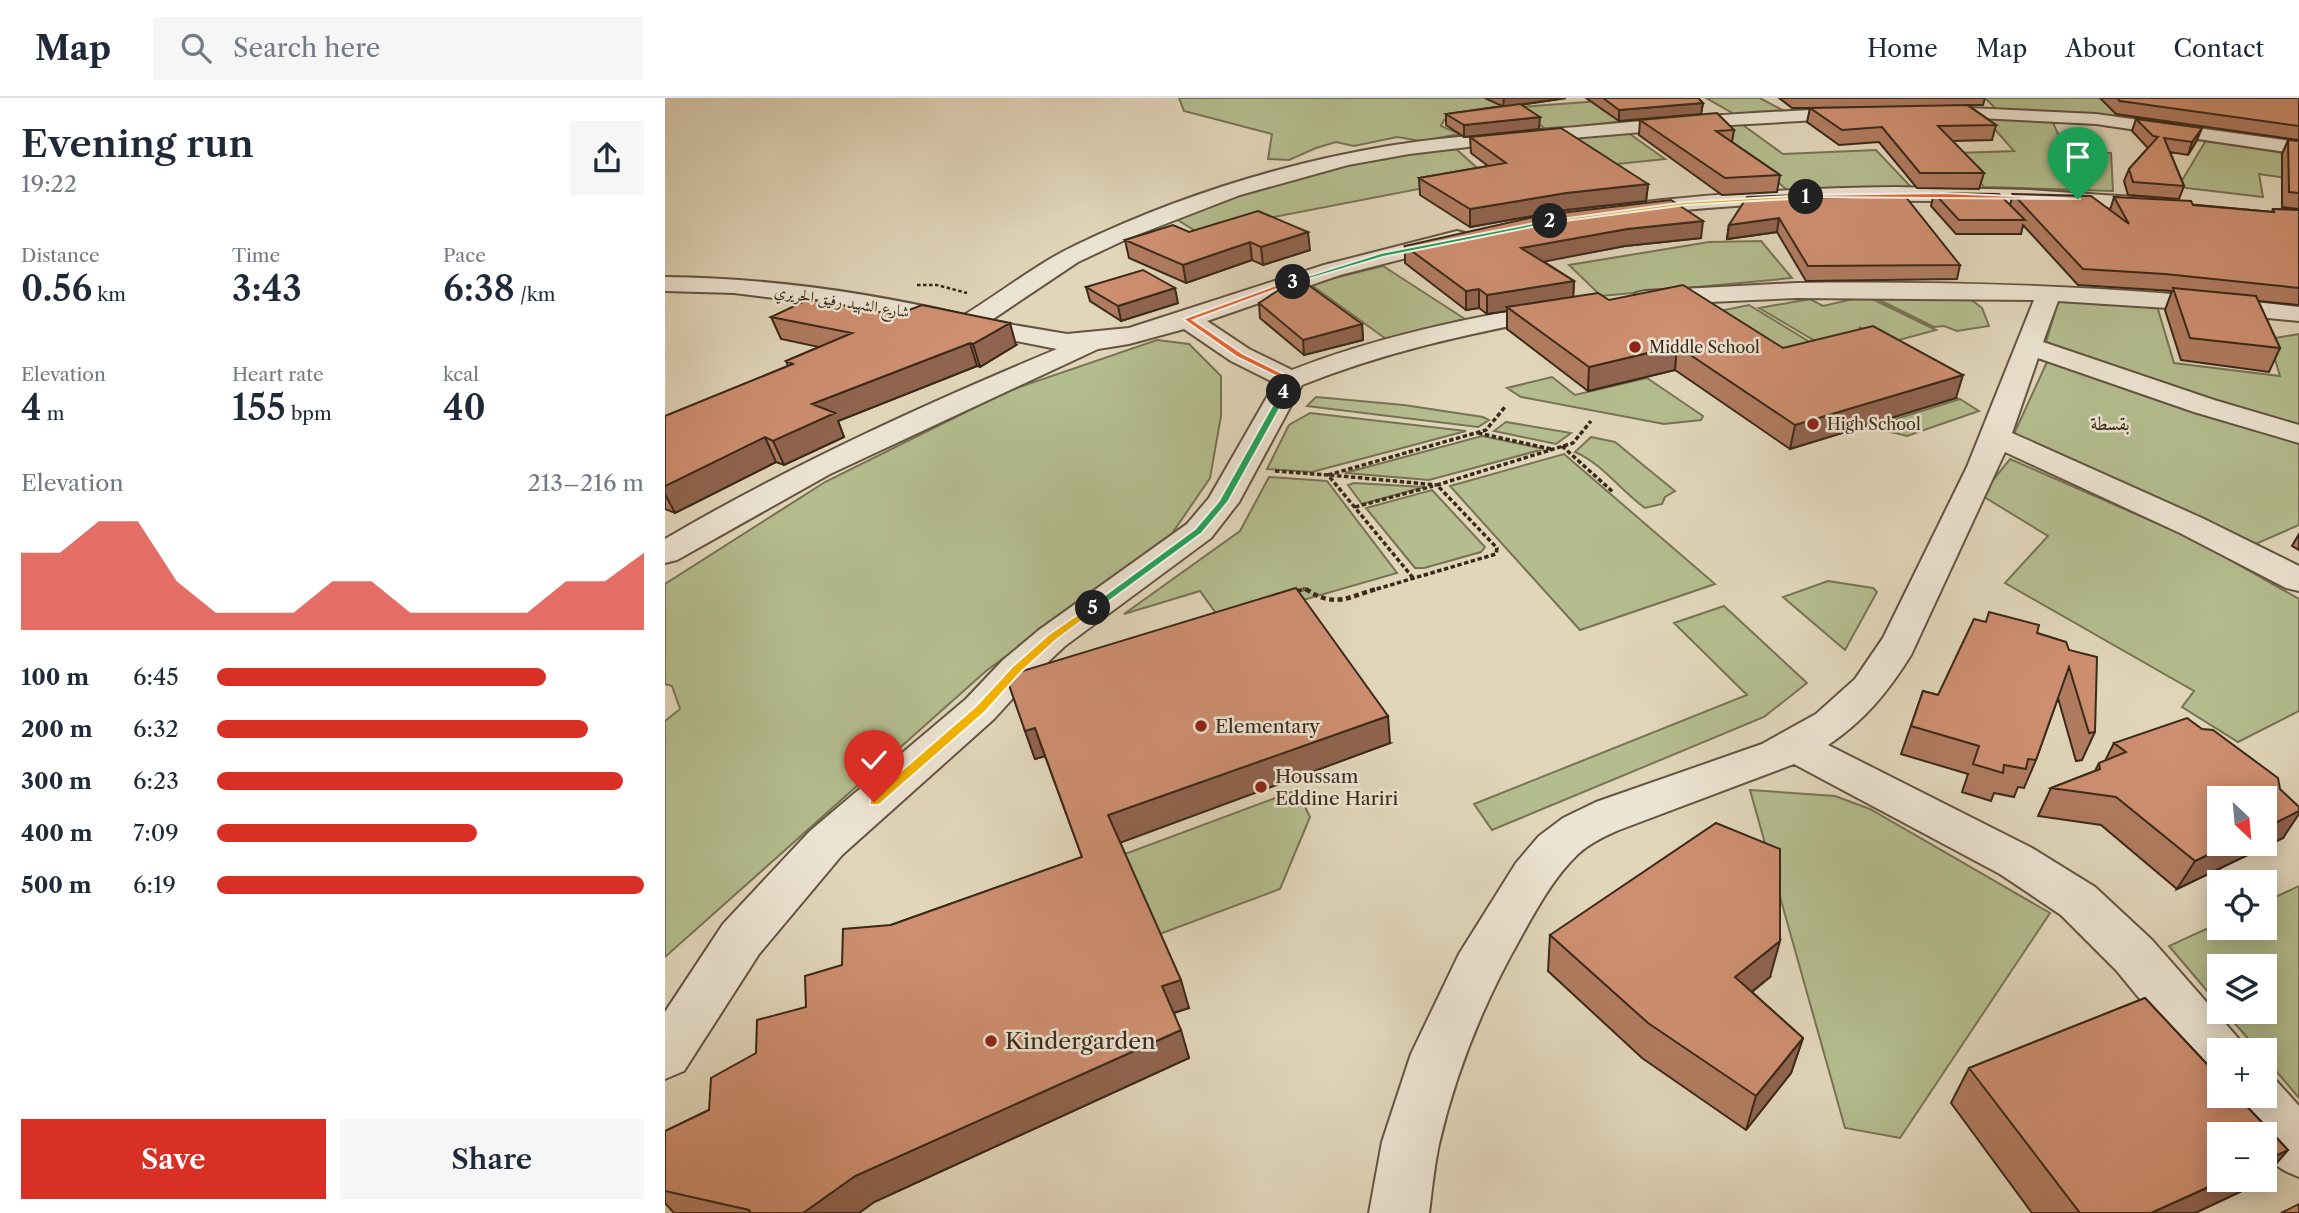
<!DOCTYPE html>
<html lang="en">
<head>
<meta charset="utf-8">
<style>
	:root { --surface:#fff; --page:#f6f6f7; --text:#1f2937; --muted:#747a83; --line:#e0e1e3; --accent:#d93025 }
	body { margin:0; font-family:"Libre Caslon Text",Amiri,serif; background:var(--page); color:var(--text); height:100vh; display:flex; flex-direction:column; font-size:26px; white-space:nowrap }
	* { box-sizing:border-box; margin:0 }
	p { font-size:23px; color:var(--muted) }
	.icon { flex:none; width:38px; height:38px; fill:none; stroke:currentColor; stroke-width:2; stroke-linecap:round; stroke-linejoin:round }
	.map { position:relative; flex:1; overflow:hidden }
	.panel { display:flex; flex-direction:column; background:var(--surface); width:665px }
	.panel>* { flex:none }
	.needle { width:46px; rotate:154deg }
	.fabs { position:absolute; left:1542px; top:688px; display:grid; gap:14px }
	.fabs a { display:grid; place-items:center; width:70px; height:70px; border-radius:0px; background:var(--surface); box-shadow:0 4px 18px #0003; font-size:35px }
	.pin { position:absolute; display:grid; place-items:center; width:60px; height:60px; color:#fff; margin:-72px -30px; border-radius:50% 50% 50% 0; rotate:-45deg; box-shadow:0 0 7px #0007 }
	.pin .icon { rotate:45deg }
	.km { position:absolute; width:35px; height:35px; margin:-18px; border-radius:50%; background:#222; color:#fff; font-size:19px; line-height:35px; text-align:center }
	.round { display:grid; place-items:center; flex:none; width:74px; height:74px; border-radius:0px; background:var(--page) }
	.overview { display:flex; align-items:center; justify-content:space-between; height:119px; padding:0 21px }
	h1 { font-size:38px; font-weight:600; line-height:52px }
	.figures { display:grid; grid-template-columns:repeat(3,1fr); gap:10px; height:119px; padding:7px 21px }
	.figures div { display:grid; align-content:center }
	.figures b { font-size:35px; font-weight:600 }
	.figures small { font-size:19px; font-weight:400 }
	.figures p { font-size:19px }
	.chart { height:196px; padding:14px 21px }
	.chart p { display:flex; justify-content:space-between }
	.chart svg { width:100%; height:126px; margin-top:7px; fill:var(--accent); opacity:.7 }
	.primary-button { display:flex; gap:14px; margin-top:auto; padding:14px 21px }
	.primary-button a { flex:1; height:80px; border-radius:0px; background:var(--accent); color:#fff; font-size:28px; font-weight:600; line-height:80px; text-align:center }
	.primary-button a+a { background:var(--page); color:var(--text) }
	ul { padding:0 21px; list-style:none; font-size:23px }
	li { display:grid; grid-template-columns:112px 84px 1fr; align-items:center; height:52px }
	li i { height:18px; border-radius:9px; background:var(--accent) }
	header { display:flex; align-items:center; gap:42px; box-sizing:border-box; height:98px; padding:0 35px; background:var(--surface); border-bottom:2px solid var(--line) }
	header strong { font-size:33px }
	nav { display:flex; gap:38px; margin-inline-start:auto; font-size:24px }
	.search { width:490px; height:63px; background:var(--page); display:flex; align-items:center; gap:18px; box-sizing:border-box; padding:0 24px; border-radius:0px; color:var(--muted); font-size:26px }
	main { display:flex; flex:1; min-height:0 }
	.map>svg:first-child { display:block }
	.green { fill:#b4bd8f; stroke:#777354; stroke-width:2 }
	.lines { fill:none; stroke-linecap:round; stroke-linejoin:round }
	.minor-casing { stroke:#645442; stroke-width:4 }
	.path-far2 { stroke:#3a291a; stroke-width:2.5; stroke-dasharray:3.5 2.5; stroke-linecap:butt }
	.path-far1 { stroke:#3a291a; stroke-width:3.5; stroke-dasharray:4.5 2.5; stroke-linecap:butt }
	.path { stroke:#3a291a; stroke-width:4.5; stroke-dasharray:5 3.5; stroke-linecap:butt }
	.minor { fill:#ece4d2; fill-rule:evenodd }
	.wall { fill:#b17b60; stroke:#3a291a; stroke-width:2 }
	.shaded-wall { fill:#90644e; stroke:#3a291a; stroke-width:2 }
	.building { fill:#ce8f70; stroke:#3a291a; stroke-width:2 }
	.split-1 { fill:#f0652b; stroke:#fff; stroke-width:2 }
	.split-2 { fill:#f5b400; stroke:#fff; stroke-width:2 }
	.split-3 { fill:#22a559; stroke:#fff; stroke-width:2 }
	.split-4 { fill:#f0652b; stroke:#fff; stroke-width:2 }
	.split-5 { fill:#22a559; stroke:#fff; stroke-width:2 }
	.split-6 { fill:#f5b400; stroke:#fff; stroke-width:2 }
	.poi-dot { fill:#8f2418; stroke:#ece4d2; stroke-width:2.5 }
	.labels { text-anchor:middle; stroke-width:5; stroke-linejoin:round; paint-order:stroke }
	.far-street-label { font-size:16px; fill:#3a291a; stroke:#ece4d2 }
	.far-poi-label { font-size:16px; fill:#3a291a; stroke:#ece4d2; text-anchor:start }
	.far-quarter-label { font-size:19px; fill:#3a291a; stroke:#ece4d2 }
	.poi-label { font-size:19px; fill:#3a291a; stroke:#ece4d2; text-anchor:start }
	.near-poi-label { font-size:23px; fill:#3a291a; stroke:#ece4d2; text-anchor:start }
</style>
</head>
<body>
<header>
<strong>Map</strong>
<div class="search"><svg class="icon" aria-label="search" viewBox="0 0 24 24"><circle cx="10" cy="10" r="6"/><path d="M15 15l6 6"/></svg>Search here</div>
<nav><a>Home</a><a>Map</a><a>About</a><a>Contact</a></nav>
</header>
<main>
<section class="panel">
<div class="overview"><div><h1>Evening run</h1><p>19:22</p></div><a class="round"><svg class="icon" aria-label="share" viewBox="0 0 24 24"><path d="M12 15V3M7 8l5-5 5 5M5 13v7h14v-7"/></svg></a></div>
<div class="figures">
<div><p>Distance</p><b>0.56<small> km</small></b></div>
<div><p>Time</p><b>3:43</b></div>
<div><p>Pace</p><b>6:38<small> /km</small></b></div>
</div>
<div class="figures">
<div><p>Elevation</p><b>4<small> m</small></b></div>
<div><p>Heart rate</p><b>155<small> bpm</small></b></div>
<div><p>kcal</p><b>40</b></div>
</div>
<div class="chart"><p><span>Elevation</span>213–216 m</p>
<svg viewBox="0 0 160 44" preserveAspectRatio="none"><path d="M0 44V17L10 17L20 6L30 6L40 27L50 38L60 38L70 38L80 27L90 27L100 38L110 38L120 38L130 38L140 27L150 27L160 17V44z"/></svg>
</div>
<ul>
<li><b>100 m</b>6:45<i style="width:77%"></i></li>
<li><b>200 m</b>6:32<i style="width:87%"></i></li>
<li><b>300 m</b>6:23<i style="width:95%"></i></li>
<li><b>400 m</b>7:09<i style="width:61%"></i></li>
<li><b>500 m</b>6:19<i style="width:100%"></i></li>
</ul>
<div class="primary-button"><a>Save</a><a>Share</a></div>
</section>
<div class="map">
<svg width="1634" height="1115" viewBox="0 0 1634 1115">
	<rect width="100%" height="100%" fill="#e1d6ba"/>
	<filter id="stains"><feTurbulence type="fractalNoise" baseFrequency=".00286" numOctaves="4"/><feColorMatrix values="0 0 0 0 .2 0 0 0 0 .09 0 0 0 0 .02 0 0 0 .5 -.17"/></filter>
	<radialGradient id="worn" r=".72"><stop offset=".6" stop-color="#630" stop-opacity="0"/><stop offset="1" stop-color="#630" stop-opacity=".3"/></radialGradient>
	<!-- green -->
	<path class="green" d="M514,0H840L856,9L975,0L994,19L882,32L854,12L779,22L776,28L795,36L756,43L732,39L689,48L671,44L651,50L624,62L603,61L607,36L519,13Z
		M1041,0H1095L1121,14L1071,17Z
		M1320,0H1461L1526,15L1523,29L1331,11Z
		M1319,19L1386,20L1401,54L1446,55L1448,93L1319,89L1293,55L1349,53Z
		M1075,25L1118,56L1211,52L1246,89L1122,92L1081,56L1016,29Z
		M962,34L1000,61L943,67L910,38Z
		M1543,39L1634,54V82L1594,76L1598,99L1513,89Z
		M790,50L821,78L532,134L508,119L629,79L709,61Z
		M1096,143L1127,180L936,198L904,167L1044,144Z
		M718,168L800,221L721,241L645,186Z
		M1200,195L1305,201L1317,210L1324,228L1292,233L1279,228L1269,229Z
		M1201,198L1271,232L1223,245L1194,229L1218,245L1172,256L1094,210L1145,201L1158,208Z
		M1394,201L1492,208L1509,265L1615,278L1604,241L1634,236V330L1399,254L1381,244Z
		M1084,207L1153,249L1110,260L1040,216Z
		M492,242L524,246L556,278V318L545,380L506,437L321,573L0,859V623L15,611L7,588L0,586V486L160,384L343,293Z
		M1382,264L1634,342V427L1586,448L1348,338Z
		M887,279L910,297L982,280L1038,318L1036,322L999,326L856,299L842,290Z
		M651,299L739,307L818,319L824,322L813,329L642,308Z
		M1295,301L1314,313L1242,338L1205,329Z
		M645,315L801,333L647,374L602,371L624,327Z
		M841,324L906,335L891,346L829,333Z
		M817,338L879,351L764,382L680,375Z
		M926,339L950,344L1010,393L1000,399L997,406L980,410C956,393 938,366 910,354Z
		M899,356L1050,486L915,532L785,388Z
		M1345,361L1530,442L1634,501V613L1573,644L1517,609L1529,593L1340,485L1383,438L1316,397Z
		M604,379L662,383L732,475L558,525L535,493L459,516L575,433Z
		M689,385L759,389L697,406L683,387Z
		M767,392L820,449L816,454L759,470H750L701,410Z
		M1163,483L1208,490L1212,494L1180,552L1118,499Z
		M1059,508L1142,585L1099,619L827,732L809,706L1082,597L1009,525Z
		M632,692L645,719L615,791L492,837L457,757Z
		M1085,692L1170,698L1205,711L1385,815L1235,1040L1180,1030Z
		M1634,788V1000L1600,960V952H1593L1560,914H1600V868H1554V907L1504,848L1554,825V830H1600V804Z"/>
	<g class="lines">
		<!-- minor casing -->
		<g class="minor-casing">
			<path id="minor" d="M1261,8L1431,16L1634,44V56L1431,26L1255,17L1253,13Z
				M1197,10L1205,15L1203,19L1049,28L811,48L744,56L683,67L575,97L464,140L413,164L325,223L402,236L464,230L659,167L792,133L800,135L803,140L800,145L675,177L542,223L584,251L627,272C712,239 802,220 892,205L901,207L904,212L901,217L892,219C805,235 720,254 637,287L574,404L546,440L400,548L366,580L329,621L177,757L94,856L19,973L0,981V914L58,826L145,733L301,601L338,562L374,532L522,426L544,400L610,285L566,263L519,231L464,246L433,251L165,376L12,462L0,465V441C126,367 258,307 392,251L172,208L69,195L0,193V179C100,180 202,194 299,217C337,194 371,166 411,147C509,100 616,66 723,48C785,38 849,34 912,29C1007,20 1102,13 1197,10Z
				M1230,89L1365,92L1499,101L1506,103L1509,107L1506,111L1499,113C1319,100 1141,97 962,118L955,116L952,112L955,108L962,106C1052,95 1140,90 1230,89Z
				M1131,185C1299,183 1467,188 1634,209V223L1503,210L1393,203L1378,244L1549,302L1634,327V345L1529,314L1373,260L1347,335L1539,421L1634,468V493L1621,490L1515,435L1340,354L1246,557C1223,594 1199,623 1163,647L1367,750L1430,789L1487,842L1573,940L1579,952H1554V982L1535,974L1451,872L1396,817L1335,776L1129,666L954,732C940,738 925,745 913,756C889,779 872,810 856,839C819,904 791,973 774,1046C769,1069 767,1092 764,1115H704L717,1044L746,956L794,856L851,765L874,738L898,720L931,704L1097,646L1151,616L1190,581L1218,540L1302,369L1369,202L1131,200L980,207L971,205L968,200L971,195L980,193Z
				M1600,976L1608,979L1634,1008V1079C1610,1069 1600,1064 1600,1036H1584L1568,1017L1560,998H1600Z"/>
		</g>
		<!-- path-far2 -->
		<path class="path-far2" d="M252,187H272L302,195"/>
		<!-- path-far1 -->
		<path class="path-far1" d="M813,335L886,351
			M897,348L948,394
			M610,373L663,377L749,481
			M663,377L821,332L840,309
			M665,377L772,387
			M690,409L768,388
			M633,493L640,491L643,493
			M705,493L831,456L832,450L772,387L908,345L926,323"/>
		<!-- path -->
		<path class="path" d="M641,491C668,510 682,500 711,491
			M630,494L639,491"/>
		<!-- minor -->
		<use href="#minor" class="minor"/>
	</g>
	<!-- wall -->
	<path class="wall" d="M820,0H901L856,7L874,31L799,39L781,27V16L837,8Z
		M921,0H1033L1038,5L1036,16L954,23Z
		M1114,0H1320L1318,7H1303L1331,27L1327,42L1287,43L1319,75L1314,91L1252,90L1214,44L1174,47L1142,24L1145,10H1127Z
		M1435,0H1634V42L1451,16Z
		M1471,21L1532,42L1523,57L1505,54L1519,88L1514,101L1463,97L1459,83L1464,71L1483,50L1467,33Z
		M975,22L1069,32L1067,44L1115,77L1112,94L1057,97L974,37Z
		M805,39L983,86L981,103L901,112L805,129L755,97L754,80L823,68L806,55Z
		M1623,42L1634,43V111L1617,109V56Z
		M1269,95L1345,107L1348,96L1445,112L1449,99L1607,114L1608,111L1634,112V207L1593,203L1615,250L1604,274L1516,262L1500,212L1507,193L1413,187L1358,127L1356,136H1291L1266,108Z
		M1142,100L1295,167L1292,181L1141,183L1112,134L1062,141L1064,127Z
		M524,134L645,152L598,167L587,162L521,185L464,160L460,142Z
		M1036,140L960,148L878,163L909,183L908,199L944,202L1118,250L1291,300L1125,351L1010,272L923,293L842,231V213L822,216L814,210L801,212L740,165V148Z
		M421,189L513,205L456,223L425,203Z
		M594,205L697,226L698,242L639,257L595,220Z
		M106,219L351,247L315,269L312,268L173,323L179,339L119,367L111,364L10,415L0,411V318L123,268L121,263L154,249L116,241Z
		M1634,436V452L1627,448Z
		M1372,535L1401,544L1430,634L1417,662L1411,663L1393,600L1371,662L1359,690L1353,689L1349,699L1329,695L1326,703L1297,694L1303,676L1236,656L1258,593L1273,597Z
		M341,578L725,645L455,744L524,910L509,915L524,960L209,1104L194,1115H9L0,1105V1033L44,1012L91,955L141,909L177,867L226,827L417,759L380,658L370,661Z
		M1449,645L1618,740L1512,791L1436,727L1373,718L1386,690L1430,673L1434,665L1440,663Z
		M885,837L1105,879L1087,894L1138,940L1126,975L1081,1032L977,960L883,873Z
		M1480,900L1554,979V998H1572L1623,1052L1600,1078V1036H1554V1082H1596L1592,1086L1530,1115H1367L1286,1005L1304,970Z"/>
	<!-- shaded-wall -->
	<path class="shaded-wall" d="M839,0H901L838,9Z
		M1038,5L1036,16L954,23V12Z
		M875,19L874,31L799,39V27Z
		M1537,30L1532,42L1523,57L1527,44Z
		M983,86L981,103L901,112L805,129V111L901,95Z
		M1114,120L1112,134L1062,141L1064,127Z
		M1038,123L1036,140L960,148L856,168V150L962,131Z
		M643,134L645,152L598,167L596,149Z
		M585,144L587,162L521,185L518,167Z
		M909,183L908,202L842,209V213L822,216V197Z
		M510,190L513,205L456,223L453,208Z
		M814,191V210L801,212V193Z
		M345,225L351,247L315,269L308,246Z
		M697,226L698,242L639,257L638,242Z
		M305,245L312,268L173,323L179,339L119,367L108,343L147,306Z
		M1012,248L1010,272L923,293L924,269Z
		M1298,277L1291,300L1125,351L1130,327Z
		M100,339L111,364L10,415L0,396V388Z
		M723,618L725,645L452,746L443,717Z
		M370,630L380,658L370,661L360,633Z
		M1634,713V716L1618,740L1512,791L1530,763L1566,746H1600V730Z
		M1115,843L1105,879L1061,914L1070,879Z
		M516,882L524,910L505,916L497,888Z
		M516,932L524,960L209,1104L194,1115H138L190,1078Z
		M1138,940L1126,975L1081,1032L1091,998Z
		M1623,1052L1600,1078V1063Z
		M1559,1082H1596L1592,1086L1530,1115H1486Z"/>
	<!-- building -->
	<path class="building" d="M938,0H1033L1038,5L954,12Z
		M1452,0H1634V28L1455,3Z
		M855,6L875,19L799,27L781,16Z
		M1302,7L1331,27L1273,28L1319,75H1255L1217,29L1177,32L1145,10Z
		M1052,15L1069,32L1051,33L1115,77L1060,80L975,22Z
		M1471,21L1537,30L1527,44L1499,40L1519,88L1468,84L1464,71L1493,39L1488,38Z
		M896,30L983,86L901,95L805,111L754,80L841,65L805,39Z
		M1623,42L1634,43V95L1624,94Z
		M1269,95L1334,96L1360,122H1294Z
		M1348,96L1426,98L1464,126L1449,99L1526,103L1528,107L1609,114L1608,111L1634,112V190L1500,176L1418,171Z
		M1137,97L1142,100L1240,98L1295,167L1143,168L1114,120L1064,127L1082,99Z
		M1006,102L1038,123L962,131L856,150L909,183L822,197L814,191L801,193L740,148L878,117Z
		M593,113L643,134L596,149L585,144L518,167L460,142L508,127L524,134Z
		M478,172L510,190L453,208L421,189Z
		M626,184L642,186L697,226L638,242L594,205Z
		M1018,187L1118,250L1208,228L1298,277L1130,327L1012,248L924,269L842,209L933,195L944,202Z
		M1508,190L1591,198L1615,250L1525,240Z
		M144,201L231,217L257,207L345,225L308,246L305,245L147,306L170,315L108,343L100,339L0,388V318L128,266L121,263L187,235L106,219Z
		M631,490L723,618L443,717L516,882L497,888L516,932L190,1078L138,1115H86L84,1112L0,1093V1033L44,1012L46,980L91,955L92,922L141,909L140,878L177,867L178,831L226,827L417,759L370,630L360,633L341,578Z
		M1324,514L1374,527L1372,535L1401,544L1404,552L1432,559L1430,634L1424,635L1404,569L1371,662L1363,661L1361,671L1339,667L1338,675L1308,666L1314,648L1246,628L1258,593L1273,597L1309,521L1321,524Z
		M1522,620L1537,631L1548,632L1613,680L1615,691L1634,709V713L1600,730V700H1554V746H1566L1530,763L1451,699L1386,690L1435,671L1434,665L1461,654L1449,645Z
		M1051,725L1115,751V843L1070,879L1138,940L1091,998L983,925L885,837Z
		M1480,900L1554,979V998H1572L1623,1052L1600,1063V1036H1554V1082H1559L1486,1115H1415L1304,970Z
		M1634,1106V1115H1616Z"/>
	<!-- split-1 -->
	<path class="split-1" d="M1278,95L1416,101L1138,99L1141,97Z"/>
	<!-- split-2 -->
	<path class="split-2" d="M1141,97L1143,100L1021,107L885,125L881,123L1021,104Z"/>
	<!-- split-3 -->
	<path class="split-3" d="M885,122L887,125L718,159L630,185L624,184L716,155Z"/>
	<!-- split-4 -->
	<path class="split-4" d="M625,182L631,184L528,222L578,256L629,281L622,295L615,294L621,283L572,259L518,221Z"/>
	<!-- split-5 -->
	<path class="split-5" d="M616,292L624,294L563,404L537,435L432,512H425V508L530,431L554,403Z"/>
	<!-- split-6 -->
	<path class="split-6" d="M425,508L434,510L391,542L356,574L320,614L214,707H205V700L311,608L347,569L383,537Z"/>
	<!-- markers -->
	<g class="poi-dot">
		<circle cx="970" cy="249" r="7"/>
		<circle cx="1148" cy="326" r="7"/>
		<circle cx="536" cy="628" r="7"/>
		<circle cx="596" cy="689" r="7"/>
		<circle cx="326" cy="943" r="7"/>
	</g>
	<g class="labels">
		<!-- far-street labels -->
		<g class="far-street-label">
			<text transform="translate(177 203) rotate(9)" y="6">شارع الشهيد رفيق الحريري</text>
		</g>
		<!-- far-poi labels -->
		<g class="far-poi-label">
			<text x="984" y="255">Middle School</text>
			<text x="1162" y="332">High School</text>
		</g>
		<!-- far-quarter labels -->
		<g class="far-quarter-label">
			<text x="1445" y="332">بقسطة</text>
		</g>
		<!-- poi labels -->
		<g class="poi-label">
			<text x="550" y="635">Elementary</text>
			<text x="610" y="685">Houssam<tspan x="610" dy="22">Eddine Hariri</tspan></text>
		</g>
		<!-- near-poi labels -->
		<g class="near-poi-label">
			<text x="340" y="951">Kindergarden</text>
		</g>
	</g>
	<rect width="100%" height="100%" filter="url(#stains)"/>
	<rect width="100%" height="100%" fill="url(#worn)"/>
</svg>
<div class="fabs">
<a><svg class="needle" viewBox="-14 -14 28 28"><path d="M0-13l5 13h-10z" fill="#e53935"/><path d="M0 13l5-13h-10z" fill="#747a83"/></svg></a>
<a><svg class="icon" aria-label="locate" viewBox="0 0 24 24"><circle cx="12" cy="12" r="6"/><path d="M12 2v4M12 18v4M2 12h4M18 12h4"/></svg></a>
<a><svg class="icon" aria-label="layers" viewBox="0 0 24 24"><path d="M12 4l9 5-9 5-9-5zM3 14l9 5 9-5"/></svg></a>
<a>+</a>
<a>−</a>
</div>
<div class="pin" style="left:1413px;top:101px;background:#1e9e55"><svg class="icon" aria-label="arrive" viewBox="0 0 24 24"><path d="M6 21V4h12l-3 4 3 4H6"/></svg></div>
<div class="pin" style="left:209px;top:704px;background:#d93025"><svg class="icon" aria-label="check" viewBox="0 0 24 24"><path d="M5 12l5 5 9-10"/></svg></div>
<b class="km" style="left:1141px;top:99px">1</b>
<b class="km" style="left:885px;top:123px">2</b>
<b class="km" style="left:628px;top:184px">3</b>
<b class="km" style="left:619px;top:294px">4</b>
<b class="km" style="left:428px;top:510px">5</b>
</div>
</main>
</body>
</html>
